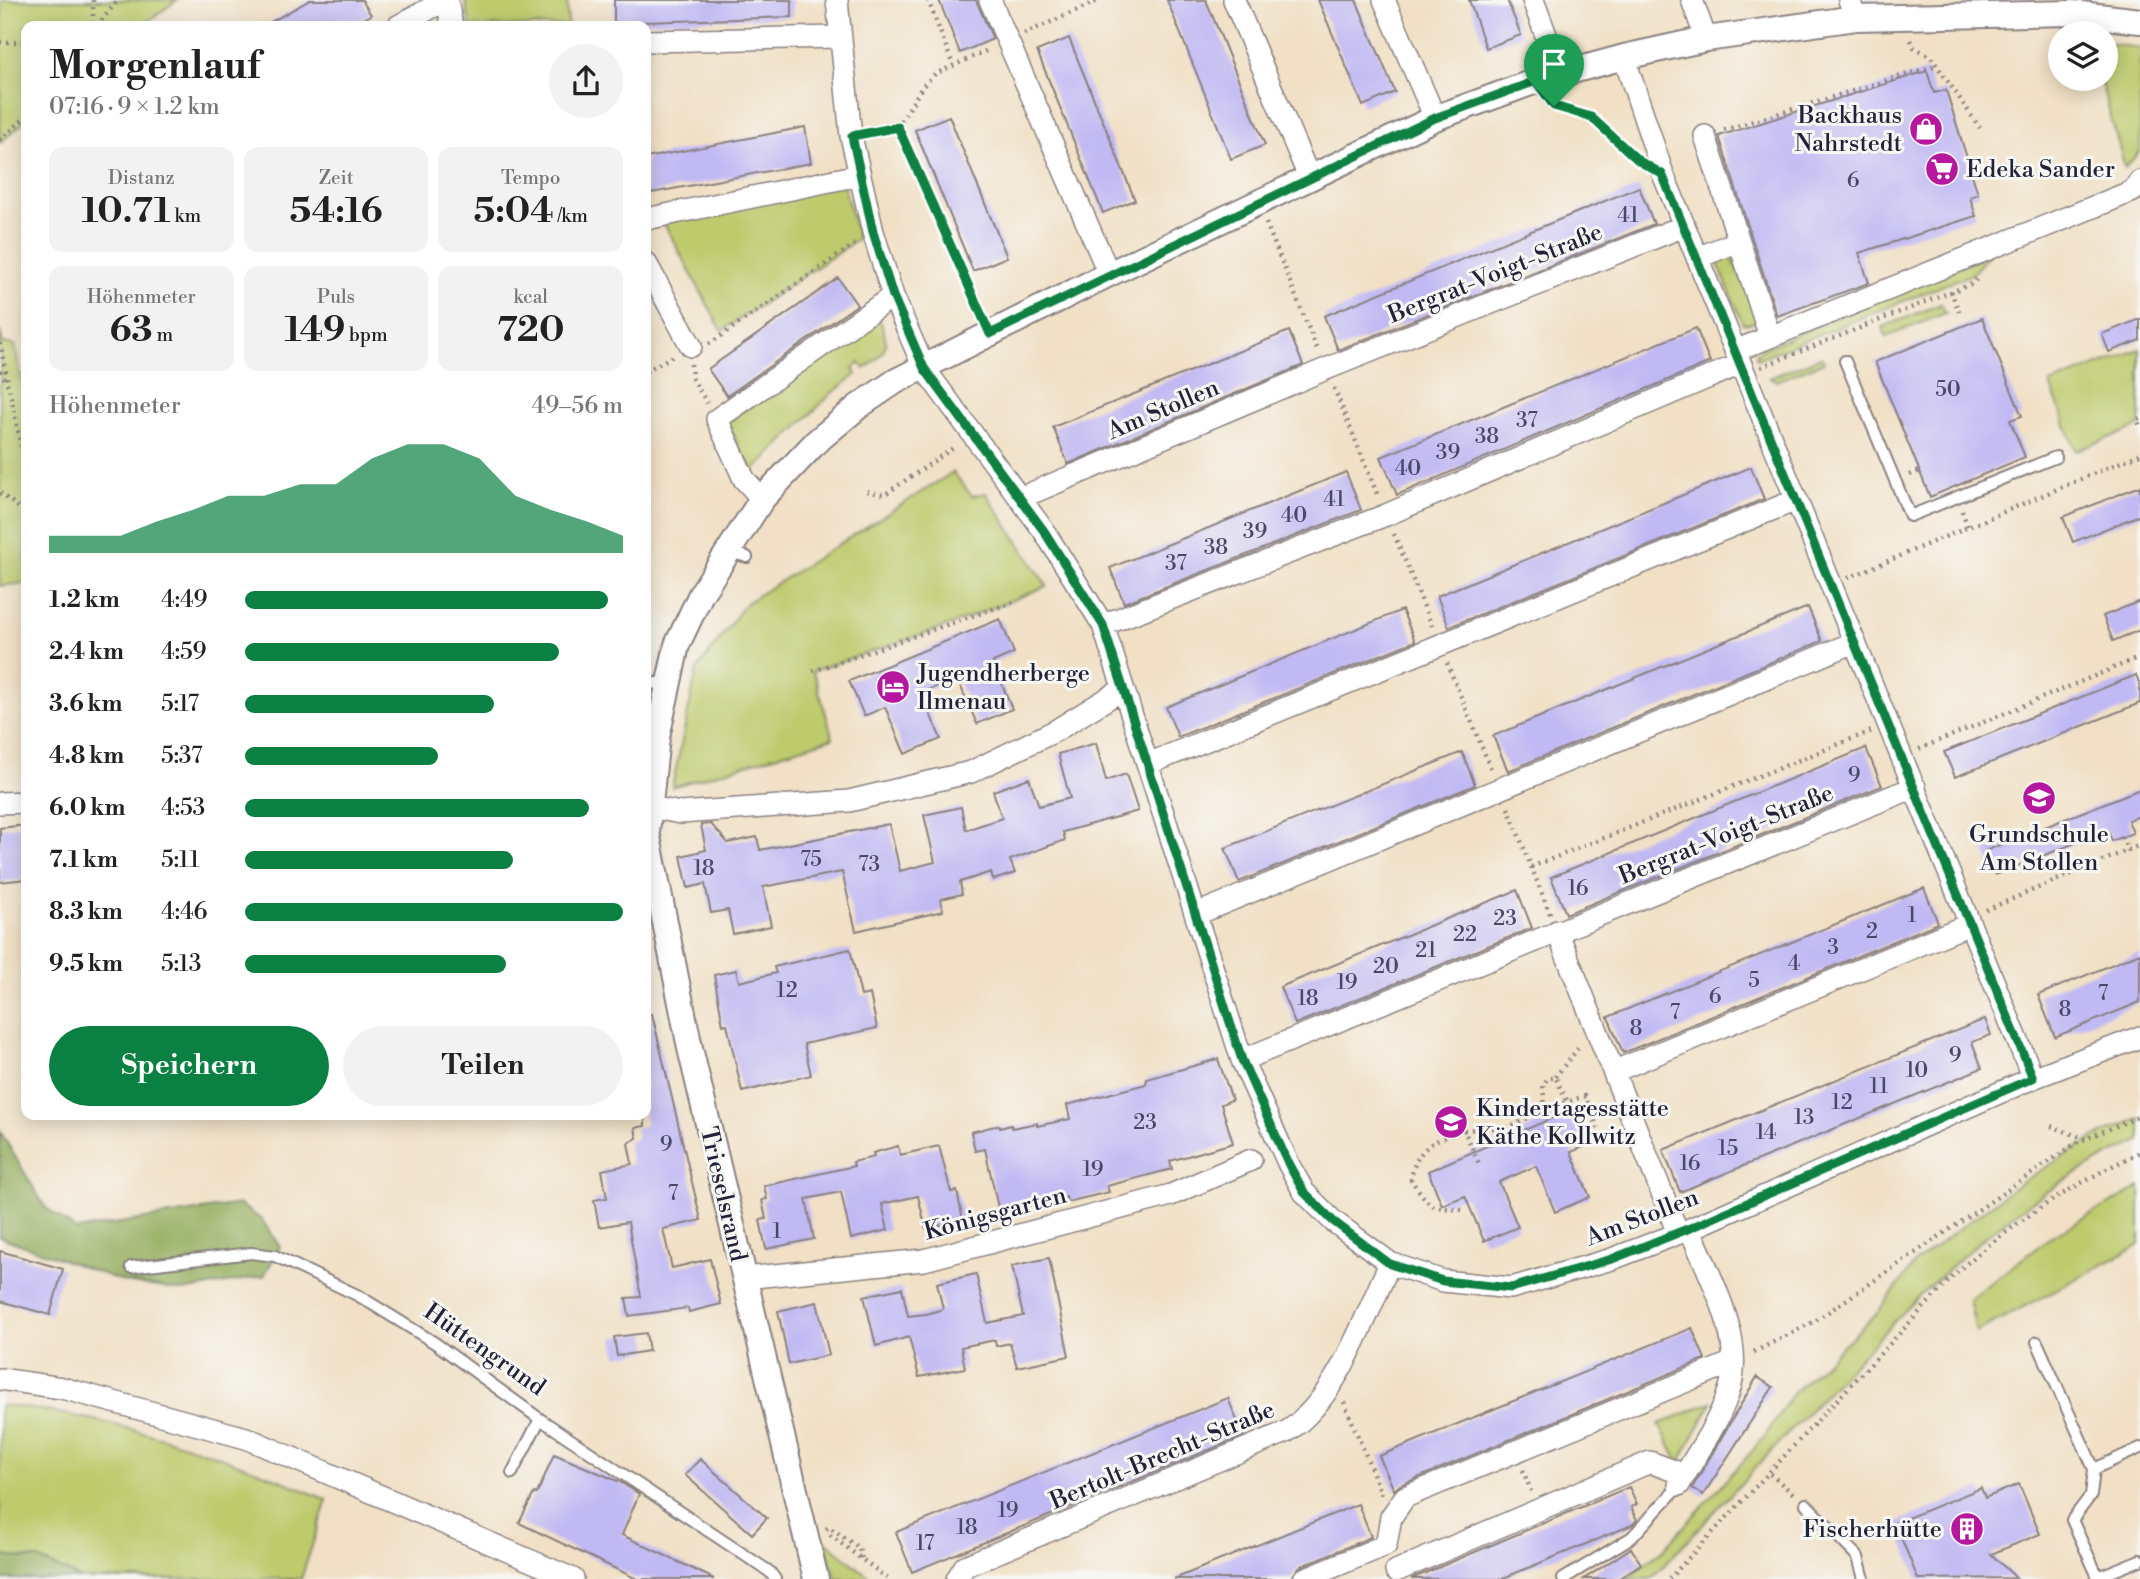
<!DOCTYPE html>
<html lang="de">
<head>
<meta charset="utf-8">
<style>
	:root { --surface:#fff; --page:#f2f2f2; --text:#222; --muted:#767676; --accent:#0b8043 }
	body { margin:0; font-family:"Libre Bodoni",serif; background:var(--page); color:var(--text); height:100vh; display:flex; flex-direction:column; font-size:26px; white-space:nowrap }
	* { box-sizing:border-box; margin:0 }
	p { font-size:23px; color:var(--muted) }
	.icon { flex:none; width:38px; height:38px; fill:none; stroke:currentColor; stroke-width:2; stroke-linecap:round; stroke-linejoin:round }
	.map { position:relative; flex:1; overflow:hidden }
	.panel { position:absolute; left:21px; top:21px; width:630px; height:1099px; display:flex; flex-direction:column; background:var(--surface); border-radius:14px; box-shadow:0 4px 18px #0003 }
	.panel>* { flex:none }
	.tools { position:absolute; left:2048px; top:21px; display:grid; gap:14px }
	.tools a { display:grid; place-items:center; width:70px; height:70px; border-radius:50%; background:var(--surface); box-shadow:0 4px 18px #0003; font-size:35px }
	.pin { position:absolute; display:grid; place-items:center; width:60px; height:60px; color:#fff; margin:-72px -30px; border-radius:50% 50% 50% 0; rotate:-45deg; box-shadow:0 0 7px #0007 }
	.pin .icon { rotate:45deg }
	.round { display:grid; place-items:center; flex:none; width:74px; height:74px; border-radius:37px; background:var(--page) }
	.head { display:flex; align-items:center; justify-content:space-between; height:119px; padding:0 28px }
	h1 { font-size:38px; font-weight:800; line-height:52px }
	.metrics { display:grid; grid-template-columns:repeat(3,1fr); gap:10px; height:119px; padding:7px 28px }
	.metrics div { display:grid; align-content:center; border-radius:14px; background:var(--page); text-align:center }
	.metrics b { font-size:35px; font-weight:800 }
	.metrics small { font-size:19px; font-weight:400 }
	.metrics p { font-size:19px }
	.chart { height:196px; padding:14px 28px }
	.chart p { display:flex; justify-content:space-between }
	.chart svg { width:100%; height:126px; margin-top:7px; fill:var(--accent); opacity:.7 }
	.action { display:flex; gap:14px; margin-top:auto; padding:14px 28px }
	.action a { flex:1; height:80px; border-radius:42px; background:var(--accent); color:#fff; font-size:28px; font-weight:800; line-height:80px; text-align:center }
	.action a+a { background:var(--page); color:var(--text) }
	ul { padding:0 28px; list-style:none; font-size:23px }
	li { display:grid; grid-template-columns:112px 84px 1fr; align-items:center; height:52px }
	li i { height:18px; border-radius:9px; background:var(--accent) }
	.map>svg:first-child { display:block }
	.green { fill:#becb6d; stroke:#707654; stroke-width:2 }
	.forest { fill:#96af60; stroke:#5c684e; stroke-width:2 }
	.building { fill:#c1b9f3 }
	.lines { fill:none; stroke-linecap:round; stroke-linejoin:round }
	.service-casing { stroke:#8a8180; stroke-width:14 }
	.minor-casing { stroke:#8a8180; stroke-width:24 }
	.tertiary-casing { stroke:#8a8180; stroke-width:28 }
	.path { stroke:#8a8180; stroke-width:4.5; stroke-dasharray:2 5; stroke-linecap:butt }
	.service { stroke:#fff; stroke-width:10 }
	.minor { stroke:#fff; stroke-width:21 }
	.tertiary { stroke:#fff; stroke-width:24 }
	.route-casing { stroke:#fff; stroke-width:14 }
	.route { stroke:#0b8043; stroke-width:9 }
	.labels { text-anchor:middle; stroke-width:6; stroke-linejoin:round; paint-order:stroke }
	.number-label { font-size:21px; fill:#4a4869 }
	.poi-label { font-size:24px; fill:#22223b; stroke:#f6f6f2; text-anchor:start }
	.street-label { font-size:24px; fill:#22223b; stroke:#f6f6f2 }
</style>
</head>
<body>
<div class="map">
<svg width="2140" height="1579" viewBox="0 0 2140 1579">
	<rect width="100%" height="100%" fill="#f6f6f2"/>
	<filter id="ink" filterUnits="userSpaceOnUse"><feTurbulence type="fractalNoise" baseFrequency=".0143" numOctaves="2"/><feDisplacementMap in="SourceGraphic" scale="14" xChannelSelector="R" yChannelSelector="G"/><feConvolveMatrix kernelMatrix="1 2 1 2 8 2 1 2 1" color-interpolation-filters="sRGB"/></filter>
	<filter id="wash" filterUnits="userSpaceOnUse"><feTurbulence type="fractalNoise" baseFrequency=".00686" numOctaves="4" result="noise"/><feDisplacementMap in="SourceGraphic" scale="28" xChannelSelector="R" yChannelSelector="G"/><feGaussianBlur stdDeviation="1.57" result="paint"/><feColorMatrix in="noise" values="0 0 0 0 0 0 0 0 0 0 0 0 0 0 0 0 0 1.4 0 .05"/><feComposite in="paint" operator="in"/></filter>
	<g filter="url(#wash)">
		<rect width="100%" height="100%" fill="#f1e0c5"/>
		<!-- green -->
		<path class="green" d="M2,0H177L141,26H26V120L0,143Z
			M465,0H567L568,26H470Z
			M2105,43L2140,48V151L2125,168L2100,79H2105Z
			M843,183L858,239L722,331L661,218Z
			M1990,253L1972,274L1757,359L1756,354L1762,349Z
			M1731,255L1758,317L1756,322L1743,324L1718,264L1720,258Z
			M1941,304L1946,313L1886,337L1883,327Z
			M878,315C889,343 891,351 864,369L860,363L853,368L856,375L831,394L750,474L728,422Z
			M0,331L3,343L15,345L26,401V583L0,586Z
			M2140,349V426L2076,451L2050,384Z
			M1821,357L1824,362L1777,381L1769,378Z
			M953,472L972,496L986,493L1047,586L948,626L813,671L833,738L672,787L697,670L746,603Z
			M2140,1118V1141C2009,1198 1925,1288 1829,1390C1770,1453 1710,1516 1651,1579H1626L1663,1550L1763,1439L1794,1392L1876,1314L1917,1261L2020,1183L2097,1136Z
			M2140,1187V1245L1976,1332L1969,1299L2052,1236Z
			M1712,1402L1679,1463L1659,1424Z
			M0,1405C114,1416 223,1454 327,1500L301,1579H82L38,1559L0,1556Z
			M824,1540L872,1579H836Z"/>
		<!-- forest -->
		<path class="forest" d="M0,1131L45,1207L76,1230L239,1204L262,1220L280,1247L264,1276L183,1291L125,1282L0,1237Z
			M0,1556L38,1559L82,1579H0Z"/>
		<g id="blocks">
			<!-- building -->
			<path class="building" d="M310,0H362L371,15L352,26H264Z
				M614,0H792V17L614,23Z
				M939,0H976L993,39L960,53Z
				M1167,0H1206L1265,145L1231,159Z
				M1318,0H1356L1395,92L1363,106Z
				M1469,0H1507L1521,35L1486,48Z
				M1069,38L1135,200L1103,213L1037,51Z
				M1927,71L1934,93L1946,90L1978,194L1970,197L1976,216L1859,253L1869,283L1777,316L1719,136Z
				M949,116L1007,257L973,271L915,130Z
				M805,127L811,163L646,194V158Z
				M1639,187L1654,224L1338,350L1324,316Z
				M838,278L857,305L727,396L708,369Z
				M1982,318L2022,416L2010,420L2025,457L1930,497L1875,362Z
				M2140,319V340L2109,352L2102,334Z
				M1696,328L1710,362L1397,495L1381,457Z
				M1289,331L1303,365L1068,464L1053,427Z
				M1751,467L1764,499L1449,627L1437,596Z
				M1346,472L1361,510L1124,603L1110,568Z
				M2140,486V515L2073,542L2063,517Z
				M2140,601V630L2113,641L2103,616Z
				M1808,607L1822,641L1508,771L1493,736Z
				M1402,610L1415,641L1178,737L1166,707Z
				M1000,619L1014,653L993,662L1012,709L977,724L957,678L921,693L941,739L905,754L885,707L864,716L849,681Z
				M2136,675L2140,684V703L1955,777L1944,752Z
				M1096,743L1106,781L1126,774L1138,811L1063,832L1065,840L1010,860L1015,873L993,880L991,872L960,882L962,894L941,899L943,911L856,931L842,872L763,887L771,926L733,934L728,910L711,913L705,884L688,888L681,856L706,850L701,825L711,824L728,843L757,837L760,850L889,824L900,871L935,862L924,815L961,807L966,830L1002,818L993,791L1029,778L1039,806L1070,798L1058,754Z
				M1866,748L1882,786L1566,914L1551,877Z
				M1462,752L1475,785L1239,882L1225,848Z
				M2140,789V816L2128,820L2133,833L2112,841L2108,830L1995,875L1985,851Z
				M26,825V879L0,882V828Z
				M1924,888L1938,923L1623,1053L1608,1017Z
				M1517,890L1532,928L1295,1024L1280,987Z
				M850,949L861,996L870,994L877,1028L804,1044L811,1075L742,1092L727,1024L723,1025L714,975L736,970L739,982L776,973L774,967Z
				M2140,953V1002L2055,1037L2038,995Z
				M652,1014L701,1220L663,1229L672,1268L710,1259L721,1304L689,1312L688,1308L629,1316L626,1298L641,1297L628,1222L599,1227L594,1200L607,1198L602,1170L632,1164L628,1143L637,1138L635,1128L645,1126L646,1015Z
				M1985,1019L1991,1035L1972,1042L1982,1068L1680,1192L1663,1150Z
				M1218,1059L1232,1100L1221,1104L1233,1143L1170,1161L1172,1169L1107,1186L1109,1192L1067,1202L1066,1197L999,1212L985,1149L975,1151L971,1132L999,1125L1000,1128L1011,1125L1012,1128L1037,1123V1126L1070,1119L1067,1105L1146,1084L1147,1079Z
				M1576,1108L1591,1144L1571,1152L1590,1197L1555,1212L1536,1166L1499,1182L1518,1227L1484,1241L1465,1196L1442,1205L1428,1171Z
				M898,1146L900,1155L939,1146L951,1192L957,1191L963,1220L926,1229L918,1196L882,1204L888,1230L851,1239L841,1192L806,1199L814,1239L766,1249L760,1220L766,1219L762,1200L767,1199L764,1186L854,1166L853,1162L874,1157L873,1153Z
				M0,1251L63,1269L50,1315L0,1301Z
				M1049,1258L1069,1356L1017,1367L1010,1343L996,1346L995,1340L961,1347L965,1368L919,1377L909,1337L876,1346L864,1296L902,1288L908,1316L926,1314L943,1309L937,1283L976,1274L987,1323L1023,1316L1012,1266Z
				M817,1302L829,1355L789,1364L778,1311Z
				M1692,1328L1705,1359L1400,1485L1394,1490L1379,1456Z
				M646,1333L649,1351L617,1356L614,1337Z
				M1757,1377L1773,1387L1703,1495L1692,1488Z
				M1228,1398L1243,1436L912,1572L896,1532Z
				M554,1454L620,1482L639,1494L622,1535L714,1579H637L519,1523L534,1493L537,1494Z
				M700,1459L767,1518L752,1534L685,1475Z
				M2019,1484L2040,1534L1991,1554L2016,1578L1918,1579L1895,1523L1981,1488L1985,1498Z
				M1629,1487L1637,1504L1631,1507L1637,1520L1632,1525L1501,1579H1411Z
				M1358,1504L1371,1537L1299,1567L1291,1579H1174Z
				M1631,1548L1641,1564L1618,1579H1584Z"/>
		</g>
	</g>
	<g filter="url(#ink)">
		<use href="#blocks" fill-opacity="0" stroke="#8a8180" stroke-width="2"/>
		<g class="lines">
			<!-- service casing -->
			<g class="service-casing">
				<path id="service" d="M1845,361L1910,516L2056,457
					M727,551L747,557
					M646,684L667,682
					M131,1267L251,1253L275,1256L359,1296L435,1343L540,1419L770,1572L775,1579
					M2037,1342L2094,1469L2140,1448
					M2094,1469L2091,1495L2072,1520L2098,1577L2140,1560
					M512,1473L540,1419
					M1806,1504L1858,1557L1864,1579
					M1563,1579L1632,1537L1678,1487"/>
			</g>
			<!-- minor casing -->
			<g class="minor-casing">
				<path id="minor" d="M447,0L452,26
					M837,0L851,136L873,232L893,296L924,368L1044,531L1103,625L1242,1060L1289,1165L1304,1192L1333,1221L1390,1263L1443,1281L1511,1288L1612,1259L1690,1229L2033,1078L2140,1037
					M990,0L1109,274
					M1234,0L1309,177
					M1384,0L1435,118
					M1533,0L1560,73
					M1692,0L1706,39
					M1849,0L1856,18
					M398,26L445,0
					M646,41L839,37
					M1624,57L1663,174L2033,1078
					M1705,136L1770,337
					M646,219L859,175
					M1697,258L1739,241
					M646,263L691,346
					M1735,351L2133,191L2140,181
					M1020,498L1326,369L1684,226
					M762,499L744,479L717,419L893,296
					M1103,625L1386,515L1740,364
					M1148,764L1796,500
					M0,803L26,802
					M646,806L680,813L849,801L971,772L1055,731L1123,689
					M1197,914L1855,642
					M1557,931L1678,1233
					M1242,1060L1915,787
					M1615,1071L1970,924
					M744,1278L924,1260L1171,1195L1251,1160
					M0,1379L62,1388L246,1438L573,1579
					M1679,1485C1695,1456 1717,1426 1728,1394C1748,1341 1709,1277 1690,1229
					M1396,1571L1650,1462L1685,1475
					M957,1579L965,1566L1286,1432C1336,1402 1366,1315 1390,1263
					M1304,1579L1386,1545L1391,1517L1405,1497L1733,1362"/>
			</g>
			<!-- tertiary casing -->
			<g class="tertiary-casing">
				<path id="tertiary" d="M816,1579L690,1048L647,832L657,737L677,645L701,594L762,499L816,442L859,406L896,381L1109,274L1435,118L1536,81L1624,57L1706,39L1856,18L2072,13L2140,21"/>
			</g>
			<!-- path -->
			<path class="path" d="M93,0V26
				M928,0L953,65
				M97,26L118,0
				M1024,34L1100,0
				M1911,40L1914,47L1931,57L1980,128
				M0,42H26
				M1549,99L1554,106L1591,117L1635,157
				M898,127L922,87L935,74L990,49
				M1724,130L1934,66
				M870,132L898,127L981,313
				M0,140L26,117
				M1266,223L1318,351
				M1951,291L1959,312
				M0,343L8,383
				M709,344L855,244
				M691,364L692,378L707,403
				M1761,367L1971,284L1979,277
				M0,371L9,387L26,470
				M646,371L673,356
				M1334,388L1378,496
				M2140,418L2137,419L2140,426
				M1910,475L1920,471
				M867,491L884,495L956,446
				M0,493L26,513
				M1962,511L1968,527
				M1394,534L1432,626
				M1848,578L2140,454
				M1447,663L1492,771
				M813,671L1013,602
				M1919,749L2140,657
				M1508,808L1550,914
				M2122,837L2128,851
				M1531,867L1872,731
				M1986,910L2140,845
				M1555,1077L1581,1045
				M1545,1109L1543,1086L1547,1079L1555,1077L1567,1101
				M2051,1126L2085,1139
				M1464,1130L1511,1127L1540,1111L1585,1096L1604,1144
				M1462,1210C1428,1206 1433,1210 1411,1180C1415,1148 1435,1139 1464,1130L1480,1166
				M1754,1352L1815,1321L2078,1142L2140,1116
				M1344,1402L1382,1495
				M1523,1470L1531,1491
				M1770,1474L1796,1496
				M826,1529L829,1527L859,1548L862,1558
				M830,1535L888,1579
				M1669,1579L1959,1270C2018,1219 2071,1186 2140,1152"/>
			<!-- service -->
			<use href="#service" class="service"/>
			<!-- minor -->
			<use href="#minor" class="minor"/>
			<!-- tertiary -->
			<use href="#tertiary" class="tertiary"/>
		</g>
	</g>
	<g class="lines" filter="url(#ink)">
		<!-- route casing -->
		<g class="route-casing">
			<path id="route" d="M1536,81L1554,106L1591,117L1639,161L1662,174L2033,1078L1690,1228L1612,1259L1511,1288L1443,1281L1390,1264L1333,1221L1304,1192L1289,1165L1242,1060L1103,625L1044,531L924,368L893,296L873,232L852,136L898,127L990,334L1435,118Z"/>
		</g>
		<!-- route -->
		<use href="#route" class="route"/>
	</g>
	<!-- icons -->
	<defs>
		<g id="shop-disc" transform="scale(1.75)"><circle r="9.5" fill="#b5179e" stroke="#f6f6f2"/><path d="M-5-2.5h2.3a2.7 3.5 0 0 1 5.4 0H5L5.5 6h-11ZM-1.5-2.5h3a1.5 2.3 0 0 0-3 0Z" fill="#fff"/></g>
		<g id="supermarket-disc" transform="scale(1.75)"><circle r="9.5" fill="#b5179e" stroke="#f6f6f2"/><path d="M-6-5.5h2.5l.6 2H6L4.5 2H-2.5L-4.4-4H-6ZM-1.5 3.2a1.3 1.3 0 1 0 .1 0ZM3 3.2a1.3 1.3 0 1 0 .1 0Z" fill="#fff"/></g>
		<g id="hotel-disc" transform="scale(1.75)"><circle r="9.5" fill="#b5179e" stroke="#f6f6f2"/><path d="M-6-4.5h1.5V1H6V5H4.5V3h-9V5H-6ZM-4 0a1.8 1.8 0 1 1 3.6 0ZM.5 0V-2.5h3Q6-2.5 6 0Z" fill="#fff"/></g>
		<g id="school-disc" transform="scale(1.75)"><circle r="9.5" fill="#b5179e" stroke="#f6f6f2"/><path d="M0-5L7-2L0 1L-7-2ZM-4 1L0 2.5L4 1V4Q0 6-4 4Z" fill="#fff"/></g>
		<g id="building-disc" transform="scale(1.75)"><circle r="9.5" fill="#b5179e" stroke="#f6f6f2"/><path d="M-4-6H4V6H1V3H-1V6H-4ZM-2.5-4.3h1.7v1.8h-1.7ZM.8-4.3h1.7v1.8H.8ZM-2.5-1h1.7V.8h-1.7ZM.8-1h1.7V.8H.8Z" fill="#fff"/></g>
	</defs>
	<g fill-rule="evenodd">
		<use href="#shop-disc" x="1926" y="129"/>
		<use href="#supermarket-disc" x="1942" y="169"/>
		<use href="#hotel-disc" x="893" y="687"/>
		<use href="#school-disc" x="2039" y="798"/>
		<use href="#school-disc" x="1451" y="1122"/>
		<use href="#building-disc" x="1967" y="1529"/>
	</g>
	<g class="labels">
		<!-- number labels -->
		<g class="number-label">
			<text x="1853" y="187">6</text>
			<text x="1628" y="222">41</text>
			<text x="1948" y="396">50</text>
			<text x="1527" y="427">37</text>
			<text x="1487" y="443">38</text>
			<text x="1448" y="459">39</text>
			<text x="1408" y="475">40</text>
			<text x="1334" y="506">41</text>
			<text x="1294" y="522">40</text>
			<text x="1255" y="538">39</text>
			<text x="1216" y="554">38</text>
			<text x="1176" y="570">37</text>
			<text x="1854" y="782">9</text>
			<text x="811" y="866">75</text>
			<text x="869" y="871">73</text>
			<text x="704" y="875">18</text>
			<text x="1578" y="895">16</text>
			<text x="1912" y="922">1</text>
			<text x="1505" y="925">23</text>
			<text x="1872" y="938">2</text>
			<text x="1465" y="941">22</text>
			<text x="1833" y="954">3</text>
			<text x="1426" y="957">21</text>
			<text x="1794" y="970">4</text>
			<text x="1386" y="973">20</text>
			<text x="1754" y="987">5</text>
			<text x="1347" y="989">19</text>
			<text x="787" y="997">12</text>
			<text x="2103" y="1000">7</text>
			<text x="1715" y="1003">6</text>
			<text x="1308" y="1005">18</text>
			<text x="2065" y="1016">8</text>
			<text x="1675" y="1019">7</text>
			<text x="1636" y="1035">8</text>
			<text x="1955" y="1062">9</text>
			<text x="1917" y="1077">10</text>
			<text x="1879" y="1093">11</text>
			<text x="1842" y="1109">12</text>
			<text x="1804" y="1124">13</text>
			<text x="1145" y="1129">23</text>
			<text x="1766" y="1139">14</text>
			<text x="666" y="1151">9</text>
			<text x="1728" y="1155">15</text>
			<text x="1690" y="1170">16</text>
			<text x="1093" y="1176">19</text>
			<text x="673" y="1200">7</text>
			<text x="777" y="1238">1</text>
			<text x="1008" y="1517">19</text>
			<text x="967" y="1534">18</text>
			<text x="925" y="1550">17</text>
		</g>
		<!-- poi labels -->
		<g class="poi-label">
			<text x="1902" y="123" text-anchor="end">Backhaus<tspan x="1902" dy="28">Nahrstedt</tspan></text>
			<text x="1966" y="177">Edeka Sander</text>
			<text x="917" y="681">Jugendherberge<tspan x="917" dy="28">Ilmenau</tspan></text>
			<text x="2039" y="842" text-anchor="middle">Grundschule<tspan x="2039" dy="28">Am Stollen</tspan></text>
			<text x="1476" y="1116">Kindertagesstätte<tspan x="1476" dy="28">Käthe Kollwitz</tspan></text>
			<text x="1942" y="1537" text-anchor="end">Fischerhütte</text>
		</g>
		<!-- street labels -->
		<g class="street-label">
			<text transform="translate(1495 273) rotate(-22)" y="8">Bergrat-Voigt-Straße</text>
			<text transform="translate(1163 409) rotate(-23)" y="8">Am Stollen</text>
			<text transform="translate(1726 834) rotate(-22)" y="8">Bergrat-Voigt-Straße</text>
			<text transform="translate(724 1194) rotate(77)" y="8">Trieselsrand</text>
			<text transform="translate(995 1213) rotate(-15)" y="8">Königsgarten</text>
			<text transform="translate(1642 1217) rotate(-21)" y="8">Am Stollen</text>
			<text transform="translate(485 1349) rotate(35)" y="8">Hüttengrund</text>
			<text transform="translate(1162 1455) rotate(-23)" y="8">Bertolt-Brecht-Straße</text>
		</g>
	</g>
</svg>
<div class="tools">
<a><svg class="icon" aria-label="layers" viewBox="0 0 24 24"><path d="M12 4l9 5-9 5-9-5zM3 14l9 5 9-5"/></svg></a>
</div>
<div class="pin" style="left:1554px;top:106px;background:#1e9e55"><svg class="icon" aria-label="arrive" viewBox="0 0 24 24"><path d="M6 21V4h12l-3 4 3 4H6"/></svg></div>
<section class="panel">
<div class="head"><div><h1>Morgenlauf</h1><p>07:16 · 9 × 1.2 km</p></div><a class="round"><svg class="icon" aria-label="share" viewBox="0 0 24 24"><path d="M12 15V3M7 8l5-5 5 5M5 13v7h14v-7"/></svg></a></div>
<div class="metrics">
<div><p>Distanz</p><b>10.71<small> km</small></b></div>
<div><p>Zeit</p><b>54:16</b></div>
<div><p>Tempo</p><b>5:04<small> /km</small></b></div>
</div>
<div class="metrics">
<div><p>Höhenmeter</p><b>63<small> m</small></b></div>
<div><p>Puls</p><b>149<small> bpm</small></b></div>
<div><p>kcal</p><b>720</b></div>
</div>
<div class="chart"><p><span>Höhenmeter</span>49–56 m</p>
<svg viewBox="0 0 160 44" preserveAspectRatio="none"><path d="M0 44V38L10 38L20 38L30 33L40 29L50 24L60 24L70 20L80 20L90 11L100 6L110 6L120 11L130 24L140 29L150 33L160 38V44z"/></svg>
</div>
<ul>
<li><b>1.2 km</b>4:49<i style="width:96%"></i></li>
<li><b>2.4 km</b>4:59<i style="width:83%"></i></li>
<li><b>3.6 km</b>5:17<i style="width:66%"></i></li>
<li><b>4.8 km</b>5:37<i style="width:51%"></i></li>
<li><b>6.0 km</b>4:53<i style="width:91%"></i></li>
<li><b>7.1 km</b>5:11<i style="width:71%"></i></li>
<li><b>8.3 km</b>4:46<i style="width:100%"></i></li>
<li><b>9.5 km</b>5:13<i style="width:69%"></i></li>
</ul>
<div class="action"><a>Speichern</a><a>Teilen</a></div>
</section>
</div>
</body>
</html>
